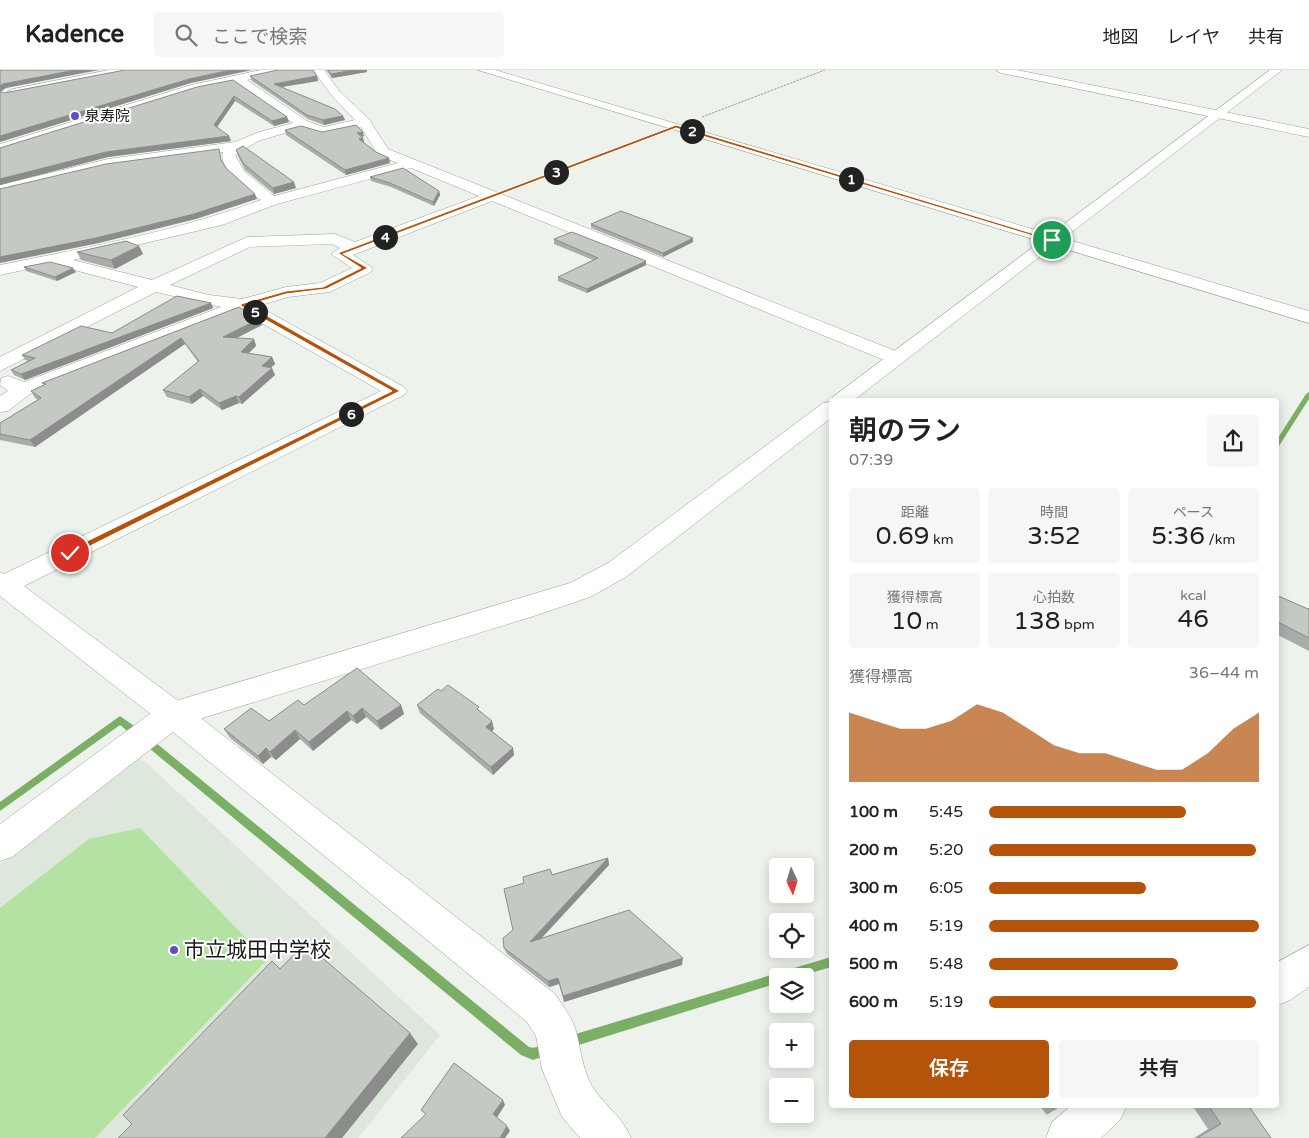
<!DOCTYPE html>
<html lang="ja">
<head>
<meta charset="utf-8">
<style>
	:root { --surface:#fff; --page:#f6f6f6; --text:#222; --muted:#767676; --line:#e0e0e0; --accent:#b45309 }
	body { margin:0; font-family:"Varela Round","Noto Sans JP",sans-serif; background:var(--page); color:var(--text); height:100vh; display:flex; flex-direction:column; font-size:19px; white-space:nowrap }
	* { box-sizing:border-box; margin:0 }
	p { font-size:16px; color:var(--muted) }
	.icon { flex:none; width:28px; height:28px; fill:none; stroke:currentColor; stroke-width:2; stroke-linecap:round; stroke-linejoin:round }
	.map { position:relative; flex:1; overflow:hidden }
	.drawer { position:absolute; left:829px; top:328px; width:450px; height:710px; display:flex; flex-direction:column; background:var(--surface); border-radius:5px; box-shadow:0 2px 12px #0003 }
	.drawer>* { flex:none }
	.needle { width:32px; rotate:176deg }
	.tools { position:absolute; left:769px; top:788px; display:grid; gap:10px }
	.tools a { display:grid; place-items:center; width:45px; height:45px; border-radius:5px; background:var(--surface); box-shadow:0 2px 12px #0003; font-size:25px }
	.pin { position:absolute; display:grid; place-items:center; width:42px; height:42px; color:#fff; margin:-21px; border:2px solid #fff; border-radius:50%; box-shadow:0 1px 5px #0007 }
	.km { position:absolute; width:25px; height:25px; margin:-12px; border-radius:50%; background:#222; color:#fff; font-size:14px; line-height:25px; text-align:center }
	.round { display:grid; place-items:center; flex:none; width:52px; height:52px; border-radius:5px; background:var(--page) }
	.headline { display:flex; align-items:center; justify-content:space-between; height:85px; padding:0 20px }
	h1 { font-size:28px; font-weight:600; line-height:38px }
	.figures { display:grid; grid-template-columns:repeat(3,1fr); gap:8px; height:85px; padding:5px 20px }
	.figures div { display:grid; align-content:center; border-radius:5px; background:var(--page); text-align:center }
	.figures b { font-size:25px; font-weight:600 }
	.figures small { font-size:14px; font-weight:400 }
	.figures p { font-size:14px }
	.chart { height:140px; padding:10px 20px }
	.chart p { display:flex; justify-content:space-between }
	.chart svg { width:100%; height:90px; margin-top:5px; fill:var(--accent); opacity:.7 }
	.action { display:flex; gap:10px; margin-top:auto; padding:10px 20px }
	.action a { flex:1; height:58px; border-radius:5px; background:var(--accent); color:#fff; font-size:20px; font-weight:600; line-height:58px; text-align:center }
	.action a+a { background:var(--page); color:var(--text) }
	ul { padding:0 20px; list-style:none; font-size:16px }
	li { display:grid; grid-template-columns:80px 60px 1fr; align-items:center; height:38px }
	li i { height:12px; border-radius:6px; background:var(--accent) }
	header { display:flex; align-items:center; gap:30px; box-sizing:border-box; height:70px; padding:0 25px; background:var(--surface); border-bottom:1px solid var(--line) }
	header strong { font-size:24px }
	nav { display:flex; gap:28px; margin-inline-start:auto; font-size:18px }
	.search { width:350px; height:45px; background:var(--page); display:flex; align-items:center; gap:12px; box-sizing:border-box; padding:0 18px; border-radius:5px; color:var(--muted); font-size:19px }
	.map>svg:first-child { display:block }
	.built { fill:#dee7db }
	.green { fill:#b4e2a2 }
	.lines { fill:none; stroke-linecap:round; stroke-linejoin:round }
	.stream { fill:#7caf66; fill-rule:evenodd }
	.minor-casing { stroke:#9b9f9a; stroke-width:1 }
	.tertiary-casing { stroke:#9b9f9a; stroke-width:1 }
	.path-far1 { stroke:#9c9f9b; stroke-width:1; stroke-dasharray:2.5 1; stroke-linecap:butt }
	.path { stroke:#9c9f9b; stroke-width:2; stroke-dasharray:2.5 1; stroke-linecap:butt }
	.minor { fill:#fff; fill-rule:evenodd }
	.tertiary { fill:#fff; fill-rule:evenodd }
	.wall { fill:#a9ada9 }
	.shaded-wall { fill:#8a8d89 }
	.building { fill:#c5c9c4; stroke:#8a8d89 }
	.route { fill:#b45309; stroke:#fff }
	.poi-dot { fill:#634dc6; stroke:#fff; stroke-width:2 }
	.labels { text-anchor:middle; stroke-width:4; stroke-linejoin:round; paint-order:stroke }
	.far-poi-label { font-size:15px; fill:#181917; stroke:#fff; text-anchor:start }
	.near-poi-label { font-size:21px; fill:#181917; stroke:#fff; text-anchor:start }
</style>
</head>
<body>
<header>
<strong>Kadence</strong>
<div class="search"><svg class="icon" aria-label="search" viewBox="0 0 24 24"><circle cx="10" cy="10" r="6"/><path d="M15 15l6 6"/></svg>ここで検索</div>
<nav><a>地図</a><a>レイヤ</a><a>共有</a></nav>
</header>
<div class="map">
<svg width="1309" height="1068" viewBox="0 0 1309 1068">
	<rect width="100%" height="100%" fill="#edf2ec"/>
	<!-- built -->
	<path class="built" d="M140,687L440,965L358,1068H0V794Z"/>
	<!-- green -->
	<path class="green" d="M140,758L267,890L95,1068H0V838L89,769Z"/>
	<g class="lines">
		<!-- stream -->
		<path class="stream" d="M1309,322V329L1279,376L1276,378V371L1306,324Z
			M120,646L141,661L142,664L141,667C133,669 126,659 120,655L0,741V732Z
			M147,667L150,668L529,977C537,980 545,972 553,975L555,979L553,983L533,990L521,985L144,674L143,671L144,668Z
			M831,887V897L801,906H778V913L569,978L565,976L563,972L565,968L569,966L778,903H780L784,901Z"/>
		<!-- minor casing -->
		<g class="minor-casing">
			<path id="minor" d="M109,0H131L126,3L13,25L7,22L13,19Z
				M261,0H282L281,2L247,10L307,51L324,57L355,50L332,26L313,0H324L340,22L369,49L388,79L903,284L906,288L903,292H889L492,131L353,185L373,198L371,202L330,222L288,227L258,236L404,317L407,321L404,325L24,516L184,635L555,924C563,936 572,947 576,961C581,979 582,999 592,1016C604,1036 621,1044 631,1068H580L562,1047L542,999L536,966L527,952L162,653L0,526V502L4,504L381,321L242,242L30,324L8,341L0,342V326L8,321L0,315L1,308L8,306L24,312L221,237L156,222L0,301V287L138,217L52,194L0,205V195C89,177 175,162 261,130C249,122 217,97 223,82L108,97L0,123V115L108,89L235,72L259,62L293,53L235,12L198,20L0,82V74L191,15ZM361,57L378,85L398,93L274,126L244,101L235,85L258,71L302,58L323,65ZM411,98L479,126L355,172L335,164L247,167L152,210L73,190L222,155L277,134ZM332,174L340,178L331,184L352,198L320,213L286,217L242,229L209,225L170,215L250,177Z
				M478,0H495L1309,241V253Z
				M996,0H1017L1309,59V67L1001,3Z
				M1309,875V917L1290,930L1276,936V893Z
				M1072,1035H1127L1120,1050L1101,1068H1046L1052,1052Z"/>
		</g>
		<!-- tertiary casing -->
		<g class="tertiary-casing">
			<path id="tertiary" d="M1270,0H1282L854,330L831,331L834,326Z
				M831,332V348L626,507L590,527L534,546L183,654L12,787L0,791V754L162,635L570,513L608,493L823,333Z"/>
		</g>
		<!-- path-far1 -->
		<path class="path-far1" d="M702,47L825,0
			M583,92L649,67"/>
		<!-- path -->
		<path class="path" d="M519,116L586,91"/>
		<!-- minor -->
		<use href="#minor" class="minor"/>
		<!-- tertiary -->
		<use href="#tertiary" class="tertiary"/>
	</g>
	<!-- wall -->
	<path class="wall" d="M326,0H367V2L332,8Z
		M250,6H317L318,11L282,17L343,46L345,50L324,55L308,49L252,11Z
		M233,10L287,47L289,52L274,56L235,31L217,57L229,66L231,71L108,87L0,115V78Z
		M285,60L322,62L364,66L362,67L363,68L364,72H363L376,82L389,88L390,93L346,105L286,65Z
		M236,80L296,118L274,124L245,100L238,86Z
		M370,107L439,121L440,125L434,136L391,117L371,111Z
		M591,154L693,172L663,187L591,158Z
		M554,169L646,191V195L587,223L558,211V207L593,190L554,174Z
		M139,176L143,184L115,199L81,190L77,182Z
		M24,197L76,202L57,211L26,201Z
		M211,233L213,238L25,310L14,305L11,300L28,291L25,290L22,285L112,263Z
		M239,237L259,249L262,255L237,268L254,269L256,276L249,283L272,287L275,294L270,298L275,305L242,334L239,333L222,340L203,326L192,334L167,327L163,320L198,292L185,274L35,377L0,370V353L38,330L35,328L31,321L44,315L42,313Z
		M1276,525L1308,539L1309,538V581L1276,564Z
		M441,621L480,641L494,659L492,661L513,678L514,685L493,705L420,643L417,635Z
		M304,635H401L404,644L381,660L366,647L357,654L351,650L313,681L300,669L276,690L271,687L263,694L230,668L224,659L269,651Z
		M608,788L609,795L542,868L682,895L564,932L559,914L549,917L507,884L504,878L513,860L524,813Z
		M1039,1035H1061L1047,1045Z
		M1192,1035H1248L1271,1068H1194L1208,1059Z"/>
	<!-- shaded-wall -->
	<path class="shaded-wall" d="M75,0H99L6,18L0,22V16L3,14Z
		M231,0H252L191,13L0,72V66L189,9Z
		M354,0H367V2L332,8L331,4Z
		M317,6L318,11L275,18L274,14Z
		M234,26L235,31L215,60L214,55Z
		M343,46L345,50L324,55L323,50Z
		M287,47L289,52L274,56L272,51Z
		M363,62L364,66L358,68L357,63Z
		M229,66L231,71L108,87L0,115V109L106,82Z
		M363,68L364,72L360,73L359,69Z
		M389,88L390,93L346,105L345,100Z
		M294,112L296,118L274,124L273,118Z
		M439,121L440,125L434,136L433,132Z
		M255,124L257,129L196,149L99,173L0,193V187Z
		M693,168V172L663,187V183Z
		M139,176L143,184L115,199L111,190Z
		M646,191V195L587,223V219Z
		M73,198L76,202L57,211L55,207Z
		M211,233L213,238L25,310L21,304Z
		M259,249L262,255L226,273L223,267Z
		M181,268L185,274L35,377L30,370Z
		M254,269L256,276L243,288L241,282Z
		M272,287L275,294L265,303L262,296Z
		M272,298L275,305L242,334L239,327Z
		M200,319L203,326L192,334L189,327Z
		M236,326L239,333L222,340L219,333Z
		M401,635L404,644L381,660L377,651Z
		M362,638L366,647L357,654L353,646Z
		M347,641L351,650L313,681L309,672Z
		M492,651L494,659L488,665L486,657Z
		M295,660L300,669L276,690L270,682Z
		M266,678L271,687L263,694L258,686Z
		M513,678L514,685L493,705L491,697Z
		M608,788L609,795L532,878L530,872Z
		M683,888L682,895L564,932L563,926Z
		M558,908L559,914L549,917L548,911Z
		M410,963L418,974L342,1068H325Z
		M503,1030L505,1035L496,1049L493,1044Z
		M507,1056L510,1061L505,1068H500Z"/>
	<!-- building -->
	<path class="building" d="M0,0H75L3,14L0,16Z
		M125,0H231L189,9L0,66V21L4,23Z
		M278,0H313L317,6L274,14L335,39L343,46L323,50L307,45L250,6Z
		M328,0H354L331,4Z
		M233,10L287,47L272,51L234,26L214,55L229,66L106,82L0,109V78L197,17Z
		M356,55L363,62L357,63L363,68L359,69L376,82L389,88L345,100L285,60L301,56L322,62Z
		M243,76L294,112L273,118L244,94L236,80Z
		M219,79L221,90L226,98L255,124L194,144L96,168L0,187V119L106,94Z
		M403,98L439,121L433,132L390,113L370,107Z
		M621,141L693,168L663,183L591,154Z
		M572,162L646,191L587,219L558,207L598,188L554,169Z
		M126,171L139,176L111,190L77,182Z
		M50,192L73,198L55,207L24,197Z
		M177,226L211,233L21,304L11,300L35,288L22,285L81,256L112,263Z
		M239,237L259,249L223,267L254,269L241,282L272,287L262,296L272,298L239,327L236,326L219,333L200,319L189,327L163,320L199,291L181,268L30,370L0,364V353L41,328L31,321L46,314L42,313Z
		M1276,525L1308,539L1309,538V568L1276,551Z
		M357,598L401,635L377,651L362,638L353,646L347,641L309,672L295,660L270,682L266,678L258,686L224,659L251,638L269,651L298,630L304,635Z
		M448,615L479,637L477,639L492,651L486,657L513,678L491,697L417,635L438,619L441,621Z
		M608,788L530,872L629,840L683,888L563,926L558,908L548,911L504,878L503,868L513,860L504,819L524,813L523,807L550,799L552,805Z
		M305,873L410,963L325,1068H118L132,1054L123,1045L272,891L280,899Z
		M454,993L503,1030L493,1044L507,1056L500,1068H401L426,1044L421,1040Z
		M1050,1035H1061L1054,1040Z
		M1208,1035H1248L1271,1068H1197L1221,1054Z"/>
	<!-- route -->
	<path class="route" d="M676,55L1054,170L1050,171L676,58L343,184L368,198L326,219L286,224L248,235L400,321L72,485H67V481L392,321L241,236V234L286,221L323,217L361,198L338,183Z"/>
	<!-- markers -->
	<g class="poi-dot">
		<circle cx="75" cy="46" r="5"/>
		<circle cx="174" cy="880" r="5"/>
	</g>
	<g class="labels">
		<!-- far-poi labels -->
		<g class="far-poi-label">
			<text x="85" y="51">泉寿院</text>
		</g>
		<!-- near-poi labels -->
		<g class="near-poi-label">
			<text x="184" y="887">市立城田中学校</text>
		</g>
	</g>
</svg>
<div class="tools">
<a><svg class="needle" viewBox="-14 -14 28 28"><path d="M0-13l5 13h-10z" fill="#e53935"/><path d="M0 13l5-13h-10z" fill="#767676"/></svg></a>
<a><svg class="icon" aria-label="locate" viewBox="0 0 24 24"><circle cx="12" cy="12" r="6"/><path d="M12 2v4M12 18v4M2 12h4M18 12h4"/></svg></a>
<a><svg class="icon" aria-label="layers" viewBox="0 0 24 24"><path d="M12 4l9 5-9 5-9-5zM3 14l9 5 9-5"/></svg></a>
<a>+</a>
<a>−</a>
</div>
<div class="pin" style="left:1052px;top:170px;background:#1e9e55"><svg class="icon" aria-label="arrive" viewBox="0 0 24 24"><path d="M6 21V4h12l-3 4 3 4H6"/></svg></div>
<div class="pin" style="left:70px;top:483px;background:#d93025"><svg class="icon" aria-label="check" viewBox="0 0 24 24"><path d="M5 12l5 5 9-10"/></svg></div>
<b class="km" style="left:851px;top:109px">1</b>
<b class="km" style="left:692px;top:61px">2</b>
<b class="km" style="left:556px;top:102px">3</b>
<b class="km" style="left:385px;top:167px">4</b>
<b class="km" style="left:255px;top:242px">5</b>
<b class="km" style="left:351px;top:344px">6</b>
<section class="drawer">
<div class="headline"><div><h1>朝のラン</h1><p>07:39</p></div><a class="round"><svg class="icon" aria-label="share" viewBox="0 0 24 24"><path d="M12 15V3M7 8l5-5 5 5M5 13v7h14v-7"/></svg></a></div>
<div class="figures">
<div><p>距離</p><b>0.69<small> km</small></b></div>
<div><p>時間</p><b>3:52</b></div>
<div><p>ペース</p><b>5:36<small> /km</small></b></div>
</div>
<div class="figures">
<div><p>獲得標高</p><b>10<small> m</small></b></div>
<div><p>心拍数</p><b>138<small> bpm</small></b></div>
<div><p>kcal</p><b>46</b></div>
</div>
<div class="chart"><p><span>獲得標高</span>36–44 m</p>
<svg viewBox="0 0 160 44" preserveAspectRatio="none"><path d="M0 44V10L10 14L20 18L30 18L40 14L50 6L60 10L70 18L80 26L90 30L100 30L110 34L120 38L130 38L140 30L150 18L160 10V44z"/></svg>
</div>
<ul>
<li><b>100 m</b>5:45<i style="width:73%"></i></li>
<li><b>200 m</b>5:20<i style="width:99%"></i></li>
<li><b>300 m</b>6:05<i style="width:58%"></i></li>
<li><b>400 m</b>5:19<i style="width:100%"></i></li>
<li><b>500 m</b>5:48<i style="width:70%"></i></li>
<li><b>600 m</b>5:19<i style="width:99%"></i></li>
</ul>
<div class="action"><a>保存</a><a>共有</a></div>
</section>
</div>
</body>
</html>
